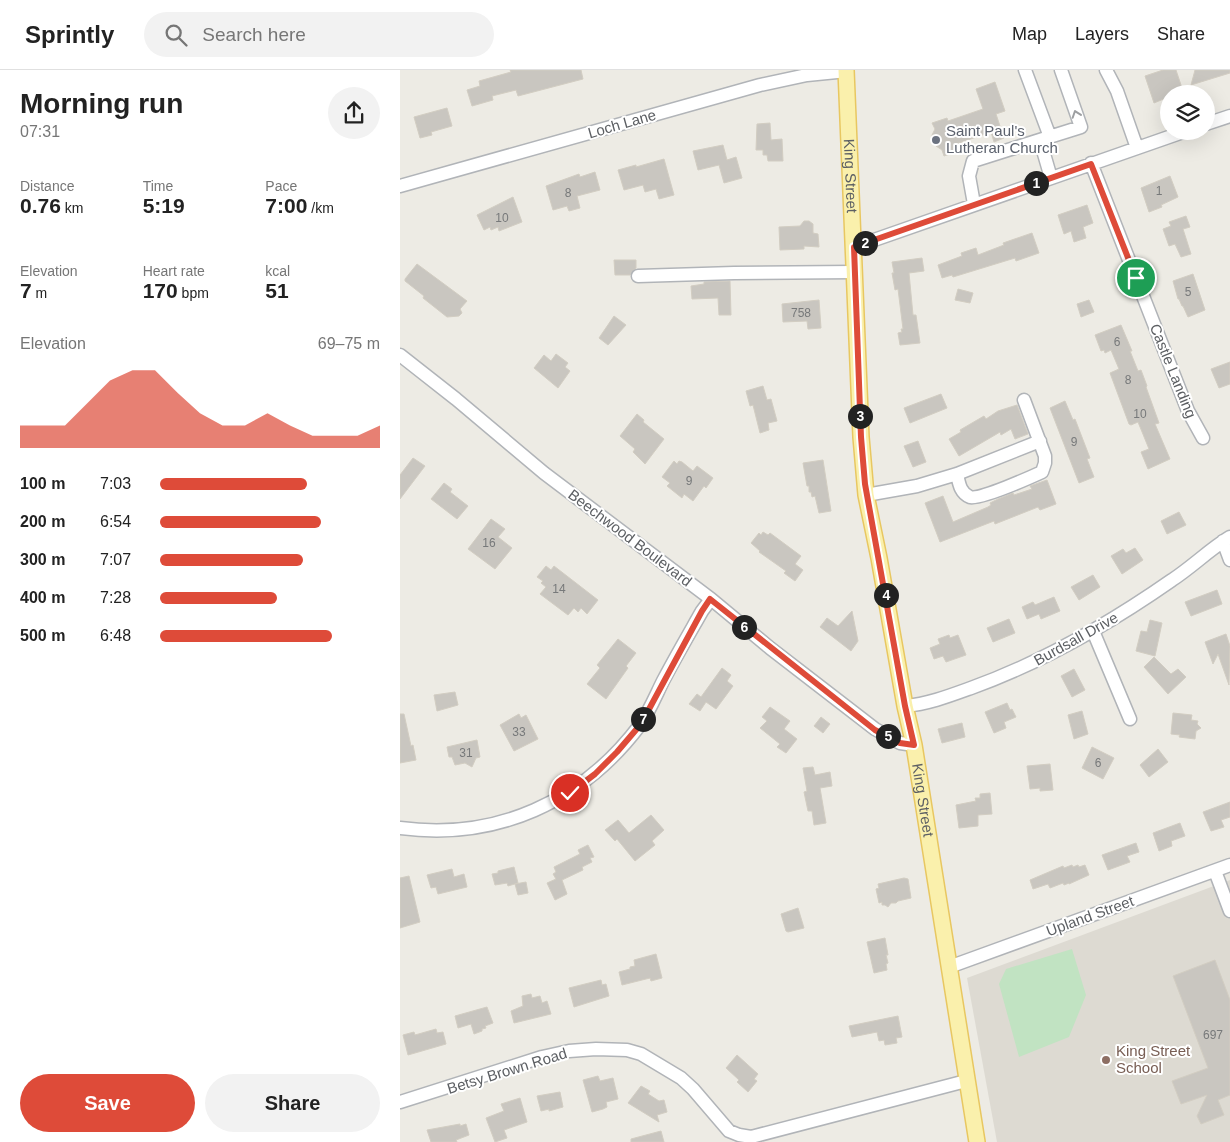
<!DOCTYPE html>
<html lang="en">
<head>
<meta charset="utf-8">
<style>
	:root { --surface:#fff; --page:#f2f2f2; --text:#222; --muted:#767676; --line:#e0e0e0; --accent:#de4b39 }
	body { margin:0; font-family:Helvetica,sans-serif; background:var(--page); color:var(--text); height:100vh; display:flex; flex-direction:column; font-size:19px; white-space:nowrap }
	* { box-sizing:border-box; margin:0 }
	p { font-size:16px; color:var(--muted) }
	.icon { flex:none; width:28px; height:28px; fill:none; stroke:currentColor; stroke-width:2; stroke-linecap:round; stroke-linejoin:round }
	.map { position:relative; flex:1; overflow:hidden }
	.drawer { display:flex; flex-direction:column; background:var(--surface); width:400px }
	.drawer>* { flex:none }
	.controls { position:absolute; left:760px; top:15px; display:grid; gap:10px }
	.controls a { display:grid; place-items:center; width:55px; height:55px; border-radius:50%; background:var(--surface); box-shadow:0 5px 20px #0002; font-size:25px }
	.pin { position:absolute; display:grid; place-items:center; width:42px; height:42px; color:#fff; margin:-21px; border:2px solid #fff; border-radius:50%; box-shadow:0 1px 5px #0007 }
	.km { position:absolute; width:25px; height:25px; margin:-12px; border-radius:50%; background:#222; color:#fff; font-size:14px; line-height:25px; text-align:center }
	.round { display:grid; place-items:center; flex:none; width:52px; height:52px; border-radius:26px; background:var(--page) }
	.overview { display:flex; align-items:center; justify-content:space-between; height:85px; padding:0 20px }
	h1 { font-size:28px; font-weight:700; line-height:38px }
	.stats { display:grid; grid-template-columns:repeat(3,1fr); gap:8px; height:85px; padding:5px 20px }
	.stats div { display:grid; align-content:center }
	.stats b { font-size:21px; font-weight:700 }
	.stats small { font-size:14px; font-weight:400 }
	.stats p { font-size:14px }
	.chart { height:140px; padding:10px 20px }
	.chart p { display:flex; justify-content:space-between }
	.chart svg { width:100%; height:90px; margin-top:5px; fill:var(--accent); opacity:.7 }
	.cta { display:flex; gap:10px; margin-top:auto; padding:10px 20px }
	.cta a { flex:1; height:58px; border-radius:30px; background:var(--accent); color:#fff; font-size:20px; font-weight:700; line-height:58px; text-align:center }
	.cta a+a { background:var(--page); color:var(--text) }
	ul { padding:0 20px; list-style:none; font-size:16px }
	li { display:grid; grid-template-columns:80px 60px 1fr; align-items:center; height:38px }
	li i { height:12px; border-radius:6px; background:var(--accent) }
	header { display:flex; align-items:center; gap:30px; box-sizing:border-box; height:70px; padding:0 25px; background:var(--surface); border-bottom:1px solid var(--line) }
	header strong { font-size:24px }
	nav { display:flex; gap:28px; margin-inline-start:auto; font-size:18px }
	.search { width:350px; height:45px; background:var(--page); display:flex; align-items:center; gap:12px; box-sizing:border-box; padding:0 18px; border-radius:28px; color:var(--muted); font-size:19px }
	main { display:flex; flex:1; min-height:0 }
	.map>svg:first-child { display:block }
	.education { fill:#dddad2 }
	.green { fill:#c1e3c2 }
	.building { fill:#c9c6c0; stroke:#d2cdc2 }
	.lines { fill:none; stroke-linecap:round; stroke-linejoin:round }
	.minor-casing { stroke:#b1b4b8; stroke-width:15 }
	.major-casing { stroke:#e8c761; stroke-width:18 }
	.minor { stroke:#fff; stroke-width:12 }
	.major { stroke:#faf0ac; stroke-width:15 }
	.oneway { stroke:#9d9fa1 }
	.route-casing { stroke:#fff; stroke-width:10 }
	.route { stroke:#de4b39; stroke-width:6 }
	.worship-dot { fill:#6b7280; stroke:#fff; stroke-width:2 }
	.education-dot { fill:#8d6e63; stroke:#fff; stroke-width:2 }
	.labels { text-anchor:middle; stroke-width:4; stroke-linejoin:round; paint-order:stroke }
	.number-label { font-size:12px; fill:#77797a }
	.street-label { font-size:15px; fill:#5c5f63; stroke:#fff }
	.worship-label { font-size:15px; fill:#5b616d; stroke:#fff; text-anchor:start }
	.education-label { font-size:15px; fill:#785e54; stroke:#fff; text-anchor:start }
</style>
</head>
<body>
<header>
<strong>Sprintly</strong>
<div class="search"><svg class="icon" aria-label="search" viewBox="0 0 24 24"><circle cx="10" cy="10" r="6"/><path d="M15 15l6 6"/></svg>Search here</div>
<nav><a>Map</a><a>Layers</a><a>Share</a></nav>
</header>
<main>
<section class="drawer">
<div class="overview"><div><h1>Morning run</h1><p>07:31</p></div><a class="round"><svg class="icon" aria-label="share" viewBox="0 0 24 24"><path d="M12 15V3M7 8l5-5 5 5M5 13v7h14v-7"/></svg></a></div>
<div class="stats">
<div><p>Distance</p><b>0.76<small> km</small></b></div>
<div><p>Time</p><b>5:19</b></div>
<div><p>Pace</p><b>7:00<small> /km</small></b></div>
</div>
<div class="stats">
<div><p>Elevation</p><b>7<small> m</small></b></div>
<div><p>Heart rate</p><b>170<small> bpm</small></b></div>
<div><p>kcal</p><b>51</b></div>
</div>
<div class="chart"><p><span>Elevation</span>69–75 m</p>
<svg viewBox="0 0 160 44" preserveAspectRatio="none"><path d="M0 44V33L10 33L20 33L30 22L40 11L50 6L60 6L70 17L80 27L90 33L100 33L110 27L120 33L130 38L140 38L150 38L160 33V44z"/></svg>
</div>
<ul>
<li><b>100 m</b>7:03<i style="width:67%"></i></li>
<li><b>200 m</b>6:54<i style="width:73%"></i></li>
<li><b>300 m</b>7:07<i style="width:65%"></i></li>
<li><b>400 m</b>7:28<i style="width:53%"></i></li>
<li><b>500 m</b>6:48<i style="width:78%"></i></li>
</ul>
<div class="cta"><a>Save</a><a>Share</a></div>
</section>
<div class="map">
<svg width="830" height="1072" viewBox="0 0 830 1072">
	<rect width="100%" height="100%" fill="#edebe4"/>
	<!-- education -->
	<path class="education" d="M830,810V1072H597L567,908Z"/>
	<!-- green -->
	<path class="green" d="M672,879L686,925L669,967L619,987L599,914L606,899Z"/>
	<!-- building -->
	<path class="building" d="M110,0H181L183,9L118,26L116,20L92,26L93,30L72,36L67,20L80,16L79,11L111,2Z
		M763,0H776L782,18L775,21V23L769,24L765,27L766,28L754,33L745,6Z
		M795,0H830V3L791,15Z
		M595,12L605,41L596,44L604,68L594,72L591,62L556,74L558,81L544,86L542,80L536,76L532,71V65L535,59L532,53L547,48L548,51L583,39L576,19Z
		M47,38L52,56L31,62L32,65L20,68L14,47Z
		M370,53L371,70L382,69L383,91H368L367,85H363V80H356L357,54Z
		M323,75L327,90L336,87L342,108L324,113L319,95L298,100L293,81Z
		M264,89L274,125L259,129L256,119L245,122L243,115L224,120L218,100L236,95V97Z
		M195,102L200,120L177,126L180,138L169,141L167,136L153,140L146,116L179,104L180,107Z
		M770,106L778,127L761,135L762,137L749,142L741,118Z
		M113,127L122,152L99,161L98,157L91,160L90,157L84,160L77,145Z
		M687,135L693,153L683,157L686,168L674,172L671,161L664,164L658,145Z
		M786,146L790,157L783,159L791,184L781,187L775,174L769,176L763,159L771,156L769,152Z
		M404,151H409L413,154V163L418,164L419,177L404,176V179L380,180L379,157L400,156Z
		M632,163L639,183L616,191L615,188L553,207L552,205L542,208L538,195L562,186L561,183L576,178L578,185L604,175L603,173Z
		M522,188L524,201L509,203L513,245H516L520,273L500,275L498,263L502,262L501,259H503L498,219L495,220L492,203H494L492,192Z
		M214,190H236V198L230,205H215Z
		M17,194L67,231L60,239L62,243L59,246L47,247L23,228L24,226L5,211V209Z
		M793,204L805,240L788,247L783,236H782L779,229H778L773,211Z
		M330,211L331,245H319L318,228L292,229L291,216L304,214V212Z
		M558,219L573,223L570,233L555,230Z
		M419,230L421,258L408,259L407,251L383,252L382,234Z
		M689,230L694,242L681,247L677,234Z
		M214,246L226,255L208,275L199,268Z
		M721,255L732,281H730L738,301L741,300L747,316L746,317L759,353L755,354L770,389L748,399L741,382L749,379L738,352L731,355L729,354L710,303L719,299L711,280L705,283L704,280L701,281L695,265Z
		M156,284L168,293L165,297L170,301L158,318L134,298L144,285L151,291Z
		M830,292V314L819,318L811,299Z
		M363,316L367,330L371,329L377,351L368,353L369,360L360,363L353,335L350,336L346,321Z
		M541,324L547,338L510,353L504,338Z
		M665,331L673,350L675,349L690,388L687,389L694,407L679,413L650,338Z
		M617,335L628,364L615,369L611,359L601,365L600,362L595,365L559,386L549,369L561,362L560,360L584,346L586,349L598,341Z
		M237,344L244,350L243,352L264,369L245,394L233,382L235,379L220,366Z
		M518,371L526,392L513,397L504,376Z
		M13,388L25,396L0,429V405Z
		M423,390L431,441L419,443L415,426L412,427L411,422H409V416H407L403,393Z
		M274,391L277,394L279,391L282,392L293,401L297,396L313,408L306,418L304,416L293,431L284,424L282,428L267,416L270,413L262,407Z
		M647,410L656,434L640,440L638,437L595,454L594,451L540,472L525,433L543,426L553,452L588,437L591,435L590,433L598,429L613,423L614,425L632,419L630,416Z
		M44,413L52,419L50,422L68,436L57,449L31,429Z
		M779,442L786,455L767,464L761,451Z
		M91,449L105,459L98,467L112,478L95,499L68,479Z
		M363,462L368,465L370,463L401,486L395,494L403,500L395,511L384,503L386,501L359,482L360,481L351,473L359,463L361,465Z
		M735,478L743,490L722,504L711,486L723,479L726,483Z
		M146,496L151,500L154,496L198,530L187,544L181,538L178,542L174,538L168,545L140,524L146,517L141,513L143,511L137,507Z
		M693,505L700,517L679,530L671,517Z
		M817,520L822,534L791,546L785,532Z
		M654,527L660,541L641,549L639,544L627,549L622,537L633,532L635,535Z
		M452,541L458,571L451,581L420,557L427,548L438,556Z
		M609,549L615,563L593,572L587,558Z
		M750,550L762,553L755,586L736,581L741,561L747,562Z
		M826,564L830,576L829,615L818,584L813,594L805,572Z
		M549,565L550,568L558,565L566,585L546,592L543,586L534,589L530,578L540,574L538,569Z
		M218,569L236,583L226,596L228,598L206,629L187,614L200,598L197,595Z
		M754,587L771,604L778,599L786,607L768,624L744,597Z
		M322,598L331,605L327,611L333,616L316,639L306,632L300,641L289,634L297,624L301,627Z
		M674,599L685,620L672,627L661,606Z
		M55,622L58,635L37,641L34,625Z
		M607,633L610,640L612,639L616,647L604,652L606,658L594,663L585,642Z
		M370,637L390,651L384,659L397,669L386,683L377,677L380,674L360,658L367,651L362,647Z
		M682,641L688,664L674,669L668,645Z
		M773,643L792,645L791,650L798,651L797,654L801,658L796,661L795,669L779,667L780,665L771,664Z
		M0,644H4L11,676L13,675L16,690L0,693Z
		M119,644L121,648L126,645L138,669L114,681L100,655Z
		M421,647L430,654L423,663L414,656Z
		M562,653L565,667L542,673L538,659Z
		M77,670L80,687L76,688L72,697L65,693L55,695L52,687H49L47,677Z
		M692,677L714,688L703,709L682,698Z
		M758,679L768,692L749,707L740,695Z
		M650,694L653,720L640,721V718L630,719L627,696Z
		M413,697L415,705L430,702L432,716L420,718L426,753L414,755L412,741H408L404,722L407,721L403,698Z
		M590,723L592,744L578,745V756L559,758L556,735L576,731L575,728H580V724Z
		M830,732V747L821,750L824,757L811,761L803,742Z
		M251,745L264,760L252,771L255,775L235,791L217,769L215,771L205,760L218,750L229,763Z
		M780,753L785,766L771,771L772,776L759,781L753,763Z
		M736,773L739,782L727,786L730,792L708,800L702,785Z
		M188,775L194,787L190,788L192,792L182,797L183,800L162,810L167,824L155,830L147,813L156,809L153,804L156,802L154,797L180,784L178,780Z
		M672,795L673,797L678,795L679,797L685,795L689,805L669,814V813L664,815L663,813L650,818L648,814L633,819L630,810L663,796L664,798Z
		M114,797L118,813L108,816L107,813L95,815L92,804L98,803V801Z
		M52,799L54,807L64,804L67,817L38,824L36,817L31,818L27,805Z
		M9,806L20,852L0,858V808Z
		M504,808L508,809L511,828L498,831L496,833H491L488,837L485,835H482V832L479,833L476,819L479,818L478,814Z
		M126,812L128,823L118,825L115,814Z
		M398,838L404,858L388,862L386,861L381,844Z
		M485,868L488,885H486L488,893L486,894L487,900L474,903L467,872Z
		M256,884L262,908L251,911L250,908L222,915L219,902L230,899V897L235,896L234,890Z
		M815,890L830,930V1025L818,1030L824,1045L801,1054L797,1046L807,1025L781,1034L772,1011L808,998L773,906Z
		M201,910L202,915L206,914L209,926L174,937L169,918Z
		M131,924L132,928L140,926L142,933L147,931L151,944L114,953L111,941L123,936L122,926Z
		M87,937L93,953L85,956L86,958L82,959V961L74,964L71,954L58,958L55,946Z
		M498,946L502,967L496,968L497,973L485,975L484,970L479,971L477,962L452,967L449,956Z
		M36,959L37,963L43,962L46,974L8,985L3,965L14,962L15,965Z
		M337,985L358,1004L354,1009L357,1011L348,1022L337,1012L339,1010L326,998Z
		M198,1006L200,1011L213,1008L218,1029L206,1032L207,1037L203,1039L192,1042L183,1010Z
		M241,1016L250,1021L248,1024L259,1031L264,1030L267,1042L257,1045L259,1052L228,1033Z
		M160,1022L163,1037L149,1041V1039L141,1041L137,1026Z
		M120,1028L127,1052L104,1060L107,1068L95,1072L86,1048L104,1041L101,1034Z
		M60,1054V1056L66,1054L69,1065L56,1070L57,1072H31L27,1060Z
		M261,1061L264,1072H231V1069Z"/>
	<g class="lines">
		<!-- minor casing -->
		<g class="minor-casing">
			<path id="minor" d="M625,0L650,67
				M706,0L717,21L737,78
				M806,54L830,46
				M640,70L651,108
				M691,93L788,341L803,368
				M0,116L360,15L407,5L447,1
				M574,134L569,106L573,91L681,57L661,0
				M454,177L786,61
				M238,206L334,203L455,202
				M0,285L56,329L144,403L311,529L370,578L475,659L500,673L514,675
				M557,404C559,413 560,423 570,427C580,430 631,407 642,402L645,393V386L624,330
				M466,425L517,416L557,404L640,371
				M823,471L830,490
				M693,561L730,649
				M505,636C528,634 549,626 571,618C643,592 709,554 772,510C792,497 810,479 830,467
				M0,758C96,771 182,732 240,655C249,642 256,625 263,611C275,588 289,564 302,541L311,529
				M815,801L830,841
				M549,897L830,795
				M0,1032L142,987L169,981L196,979L227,980L241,984L281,1008L293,1019L329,1061L339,1065L351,1067L566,1011"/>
		</g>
		<!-- major casing -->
		<g class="major-casing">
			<g id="major">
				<path id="s1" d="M446,0L461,367L466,425L479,488L505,636L514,675L577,1072"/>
			</g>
		</g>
		<!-- minor -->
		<use href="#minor" class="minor"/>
		<!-- major -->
		<use href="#major" class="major"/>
	</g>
	<!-- one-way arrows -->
	<defs><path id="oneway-chevron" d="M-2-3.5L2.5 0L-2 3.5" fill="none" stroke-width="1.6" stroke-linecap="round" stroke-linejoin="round" transform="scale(1.25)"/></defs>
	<use class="oneway" href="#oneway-chevron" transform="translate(676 44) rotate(-109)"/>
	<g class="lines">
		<!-- route casing -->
		<g class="route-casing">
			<path id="route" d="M170,723L195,704L217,682L241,654L302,541L310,529L475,660L500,673L514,675L505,636L465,414L461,367L454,177L691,94L736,208"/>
		</g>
		<!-- route -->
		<use href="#route" class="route"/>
	</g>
	<!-- markers -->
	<circle class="worship-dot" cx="536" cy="70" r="5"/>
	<circle class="education-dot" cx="706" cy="990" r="5"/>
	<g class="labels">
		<!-- number labels -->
		<g class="number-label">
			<text x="759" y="125">1</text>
			<text x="168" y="127">8</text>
			<text x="102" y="152">10</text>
			<text x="788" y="226">5</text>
			<text x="401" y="247">758</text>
			<text x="717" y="276">6</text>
			<text x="728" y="314">8</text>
			<text x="740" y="348">10</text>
			<text x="674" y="376">9</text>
			<text x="289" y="415">9</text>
			<text x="89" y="477">16</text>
			<text x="159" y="523">14</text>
			<text x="119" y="666">33</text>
			<text x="66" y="687">31</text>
			<text x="698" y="697">6</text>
			<text x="813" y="969">697</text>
		</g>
		<!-- street labels -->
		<g class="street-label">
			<text transform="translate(222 54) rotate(-16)" y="5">Loch Lane</text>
			<text dy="5" stroke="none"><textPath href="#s1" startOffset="106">King Street</textPath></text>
			<text transform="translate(773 301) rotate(68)" y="5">Castle Landing</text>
			<text transform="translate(230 468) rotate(37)" y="5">Beechwood Boulevard</text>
			<text transform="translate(676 569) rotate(-29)" y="5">Burdsall Drive</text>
			<text dy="5" stroke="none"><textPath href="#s1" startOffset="736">King Street</textPath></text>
			<text transform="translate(690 846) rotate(-20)" y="5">Upland Street</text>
			<text transform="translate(107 1001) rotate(-17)" y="5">Betsy Brown Road</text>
		</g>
		<!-- worship labels -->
		<g class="worship-label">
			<text x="546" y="66">Saint Paul's<tspan x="546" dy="17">Lutheran Church</tspan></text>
		</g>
		<!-- education labels -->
		<g class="education-label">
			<text x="716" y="986">King Street<tspan x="716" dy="17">School</tspan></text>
		</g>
	</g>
</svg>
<div class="controls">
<a><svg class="icon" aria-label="layers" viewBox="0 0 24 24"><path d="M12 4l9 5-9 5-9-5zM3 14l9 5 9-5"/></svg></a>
</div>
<div class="pin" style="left:736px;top:208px;background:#1e9e55"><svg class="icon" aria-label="arrive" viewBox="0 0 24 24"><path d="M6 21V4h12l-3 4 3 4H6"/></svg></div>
<div class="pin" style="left:170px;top:723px;background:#d93025"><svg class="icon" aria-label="check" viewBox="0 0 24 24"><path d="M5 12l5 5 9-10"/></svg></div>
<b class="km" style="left:636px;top:113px">1</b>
<b class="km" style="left:465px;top:173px">2</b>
<b class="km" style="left:460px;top:346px">3</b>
<b class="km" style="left:486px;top:525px">4</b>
<b class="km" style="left:488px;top:666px">5</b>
<b class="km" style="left:344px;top:557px">6</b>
<b class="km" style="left:243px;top:649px">7</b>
</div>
</main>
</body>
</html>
